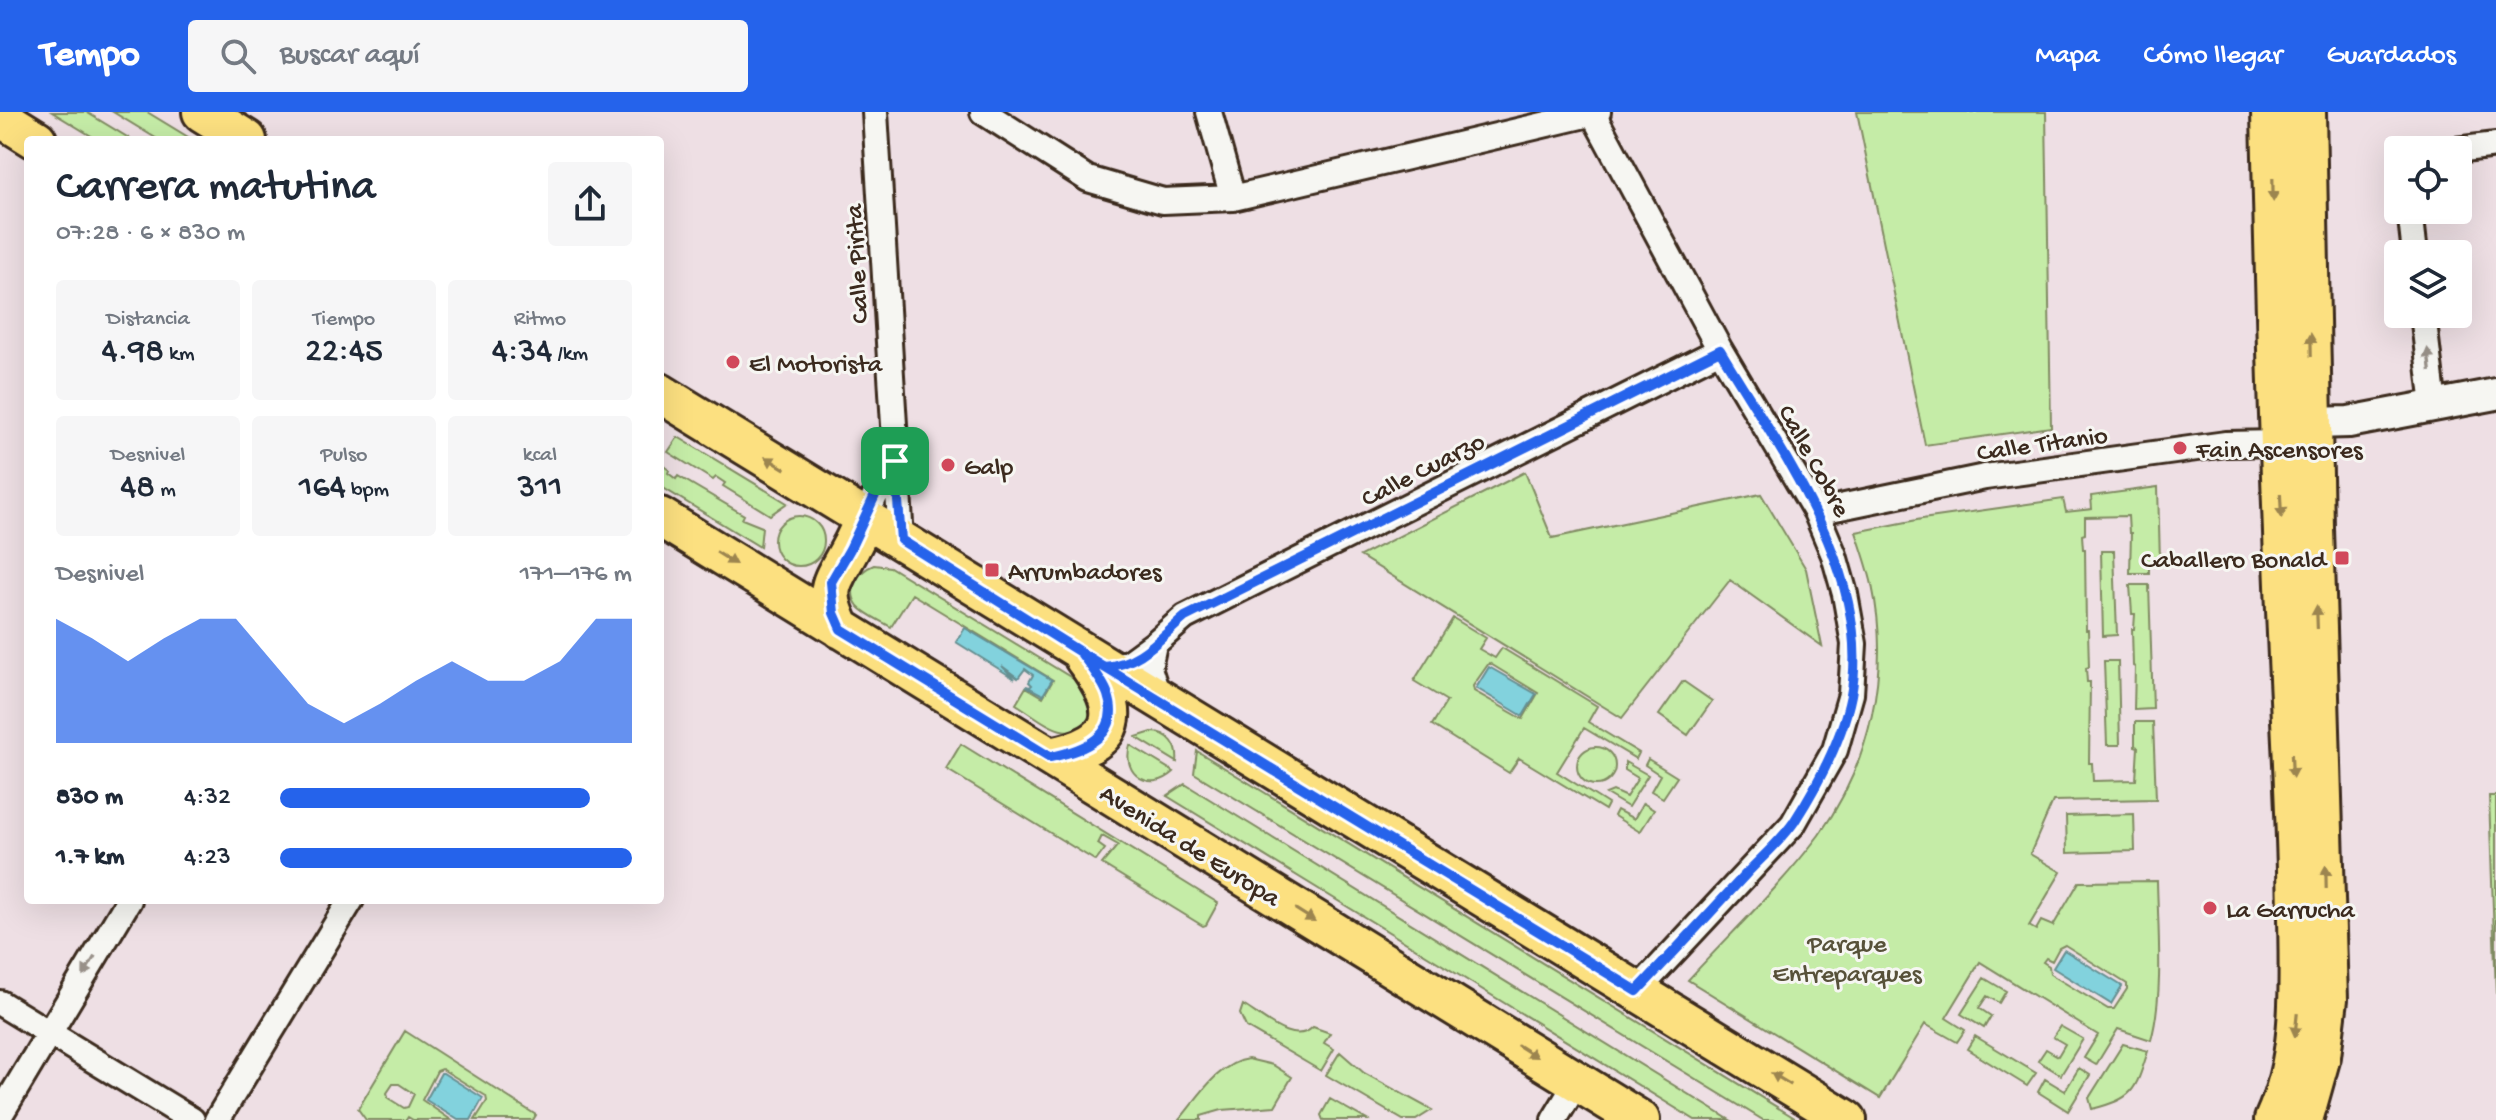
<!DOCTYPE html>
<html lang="es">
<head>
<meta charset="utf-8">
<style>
	:root { --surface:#fff; --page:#f6f6f7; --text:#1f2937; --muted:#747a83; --accent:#2563eb }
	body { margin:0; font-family:"Gochi Hand",sans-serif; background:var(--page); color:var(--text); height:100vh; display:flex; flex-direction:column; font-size:30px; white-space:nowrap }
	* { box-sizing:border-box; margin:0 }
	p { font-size:26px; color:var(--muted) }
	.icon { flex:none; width:44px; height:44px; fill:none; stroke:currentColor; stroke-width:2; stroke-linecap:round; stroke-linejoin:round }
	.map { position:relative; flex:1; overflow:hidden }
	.side { position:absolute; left:24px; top:24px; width:640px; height:768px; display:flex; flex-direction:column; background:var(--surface); border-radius:8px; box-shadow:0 8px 32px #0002 }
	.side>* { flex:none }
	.controls { position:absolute; left:2384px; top:24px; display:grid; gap:16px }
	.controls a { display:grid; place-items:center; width:88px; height:88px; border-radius:8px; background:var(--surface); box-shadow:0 8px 32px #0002; font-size:40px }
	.pin { position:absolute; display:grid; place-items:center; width:68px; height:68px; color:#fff; margin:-34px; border-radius:16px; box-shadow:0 4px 12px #0006 }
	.round { display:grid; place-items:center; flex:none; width:84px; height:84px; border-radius:8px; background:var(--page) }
	.overview { display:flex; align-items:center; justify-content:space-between; height:136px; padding:0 32px }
	h1 { font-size:44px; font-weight:600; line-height:60px }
	.stats { display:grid; grid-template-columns:repeat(3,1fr); gap:12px; height:136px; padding:8px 32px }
	.stats div { display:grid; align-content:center; border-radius:8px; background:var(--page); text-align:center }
	.stats b { font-size:34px; font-weight:600 }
	.stats small { font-size:22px; font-weight:400 }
	.stats p { font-size:22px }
	.chart { height:224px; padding:16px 32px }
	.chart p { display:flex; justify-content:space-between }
	.chart svg { width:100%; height:144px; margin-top:8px; fill:var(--accent); opacity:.7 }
	ul { padding:0 32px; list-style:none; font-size:26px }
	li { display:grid; grid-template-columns:128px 96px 1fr; align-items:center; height:60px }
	li i { height:20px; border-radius:10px; background:var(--accent) }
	header { display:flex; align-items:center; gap:48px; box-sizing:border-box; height:112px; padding:0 40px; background:var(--accent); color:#fff }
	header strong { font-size:38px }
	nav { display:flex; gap:44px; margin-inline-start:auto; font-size:28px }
	.search { width:560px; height:72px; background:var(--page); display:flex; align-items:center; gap:20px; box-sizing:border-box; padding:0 28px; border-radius:8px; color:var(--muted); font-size:30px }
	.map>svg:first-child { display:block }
	.green { fill:#c5eca7; stroke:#808b62; stroke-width:2; fill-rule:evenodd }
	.water { fill:#82d2dd; stroke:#668f91; stroke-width:2 }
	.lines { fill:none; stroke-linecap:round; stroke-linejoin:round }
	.minor-casing { stroke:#3b2a1e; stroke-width:30 }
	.tertiary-casing { stroke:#3b2a1e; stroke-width:36 }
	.primary-casing { stroke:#3b2a1e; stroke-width:44 }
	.minor { stroke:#f6f6f2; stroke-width:24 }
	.tertiary { stroke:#f6f6f2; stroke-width:30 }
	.primary { stroke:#fce080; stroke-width:38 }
	.oneway { fill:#9c854f }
	.oneway2 { fill:#989088 }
	.route-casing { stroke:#fff; stroke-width:16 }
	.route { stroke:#2563eb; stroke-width:10 }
	.poi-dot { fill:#d1495b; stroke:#f6f6f2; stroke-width:3 }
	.labels { text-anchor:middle; stroke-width:6; stroke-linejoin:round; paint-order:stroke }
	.street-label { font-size:26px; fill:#3b2a1e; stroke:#f6f6f2 }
	.poi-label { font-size:26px; fill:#3b2a1e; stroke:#f6f6f2; text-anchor:start }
	.park-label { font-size:26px; fill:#575139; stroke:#f6f6f2 }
</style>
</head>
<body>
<header>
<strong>Tempo</strong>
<div class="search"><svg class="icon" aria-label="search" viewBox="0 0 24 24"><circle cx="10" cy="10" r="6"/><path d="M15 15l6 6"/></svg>Buscar aquí</div>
<nav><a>Mapa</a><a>Cómo llegar</a><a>Guardados</a></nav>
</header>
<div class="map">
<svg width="2496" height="1008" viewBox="0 0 2496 1008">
	<rect width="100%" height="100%" fill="#eedfe4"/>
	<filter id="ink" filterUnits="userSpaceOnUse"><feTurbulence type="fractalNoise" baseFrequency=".0125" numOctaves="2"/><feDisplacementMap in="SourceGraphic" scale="16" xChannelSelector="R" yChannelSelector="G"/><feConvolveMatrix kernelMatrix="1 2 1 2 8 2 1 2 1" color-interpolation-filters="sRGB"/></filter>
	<g filter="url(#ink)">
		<!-- green -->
		<path class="green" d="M52,0H86L132,28H98Z
			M113,0H147L193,28H159Z
			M1857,0H2046L2051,315L1925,333Z
			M678,325L787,391L770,403L723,374L725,371L716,365L713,368L668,340Z
			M661,352L669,358L668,361L676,367L678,364L744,403L742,407L762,415L760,435L660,374Z
			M1525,360L1552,426L1761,382L1806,457L1822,534L1730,468L1622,606L1360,444Z
			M2158,375L2160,450H2149V461H2130L2131,421H2129L2128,404L2085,405V422L2082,423L2083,437H2085L2086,518H2088L2089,555L2086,556L2087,570H2090L2089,651H2092L2093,669L2136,668L2138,635L2135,634V610H2153L2156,687L2053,689L2030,742L2061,760L2029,814L2036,818L2041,809L2053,814L2079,770L2157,769C2158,816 2164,882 2151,928L2118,917L2096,953L2084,946L2098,923L1980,850L1946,906L1965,918L1957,930L1925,912L1880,986L1688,868C1731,821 1780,775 1819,723C1870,652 1891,559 1872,473C1868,455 1862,438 1856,420L1922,407L2063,387L2066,400L2092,397L2091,384ZM2065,833L2127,872V877L2114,897H2108L2050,862L2049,854L2043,850L2046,846L2052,849L2059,836Z
			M774 429a25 25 0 1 1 50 0a25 25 0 1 1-50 0Z
			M2101,439H2114L2117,523L2103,524Z
			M874,453L890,455L1085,574L1095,599C1072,639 1044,609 1016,592L1026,575L1043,585L1053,568L912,482L891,515C881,509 866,503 858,494C846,478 858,459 874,453Z
			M2130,473H2149L2153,597L2134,598L2135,555L2133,554L2132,517H2134L2135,502H2132Z
			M1453,506L1486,526L1479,537L1495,546L1502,536L1597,594L1588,610L1639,641L1636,647L1584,616L1557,660L1608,692L1605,698L1519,646L1509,661L1432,613L1447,589L1414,569ZM1489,551L1538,581L1523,607L1474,579L1473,574Z
			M2104,549H2118L2120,633H2107Z
			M1683,569L1712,589L1688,623L1659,603Z
			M1152,620C1169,620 1179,634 1177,650L1136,625Z
			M961,632L1218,791L1206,813L1203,814L1102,752L1118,733L1102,724L1098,732L1105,737L1096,749L946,657Z
			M1130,633L1174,660C1151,681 1121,664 1130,633Z
			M1577 654a19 19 0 1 1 38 0a19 19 0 1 1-38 0Z
			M1197,639L1798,1008H1763L1194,661Z
			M1648,647L1677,665L1663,686L1651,679L1660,663L1645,653Z
			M1625,650L1648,663L1628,695L1606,682L1613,679L1626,685L1638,666L1625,658Z
			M1185,672L1730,1008H1695L1167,684Z
			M2489,684H2496V882Z
			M1643,691L1654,698L1640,720L1614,704L1617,698L1634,707Z
			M2134,702L2135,739L2067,741L2066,704Z
			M1984,866L2006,879L1999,891L1987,884L1979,896L1991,904L1984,916L1961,902Z
			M1243,893C1262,904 1293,935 1313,915L1330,921L1324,931L1334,937L1321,959L1246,915L1240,902Z
			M2060,914L2083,927L2061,963L2038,949L2046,937L2058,944L2065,932L2053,925Z
			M405,919L536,1003L533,1008H475L487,989L486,984L442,957L437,959L422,988L451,1008H413L408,1005L406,1008H366L358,997ZM393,972H399L414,982L408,995L404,996L388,986L387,981Z
			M1975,924L2036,961L2027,974L1967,937Z
			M2123,932L2148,939C2135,980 2134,986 2092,997L2089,986Z
			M1340,940L1364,961L1432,998L1416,1008H1403L1326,963Z
			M1248,947L1273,953L1292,965L1275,994L1222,998L1201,1004V1008H1179C1198,986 1218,951 1248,947Z
			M2079,956L2090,963L2068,999L2038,980L2045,967L2065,979Z
			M1330,987L1367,1008H1323L1321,1003Z"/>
		<!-- water -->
		<path class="water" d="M965,516L1052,568L1043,583L1026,574L1030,575L1032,573L1029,570L1033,563L1025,557L1018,566L1002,554L1015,567L956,530Z
			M1489,555L1536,582L1523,604L1476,576Z
			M2064,838L2122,874L2111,892L2053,856Z
			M441,961H443L483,986L471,1008H458L426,988Z"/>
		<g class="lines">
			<!-- minor casing -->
			<g class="minor-casing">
				<path id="minor" d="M875,0L901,428
					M983,0L1088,67L1163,89L1233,86L1598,0
					M1209,0L1233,86
					M1592,0L1720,238L1816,400L1834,443L1845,482L1854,532L1851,582L1835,638L1793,712L1637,879
					M2456,38L2496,33
					M2410,98L2415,142
					M2423,202L2434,294
					M1816,400L1985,365L2226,332L2279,331
					M865,406L885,362L895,349
					M1154,532L1185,505L1720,238
					M1104,555L1128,551L1154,532L1149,556L1159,587
					M0,891L192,1008
					M0,1003L129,788
					M217,1008L351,788
					M1554,1008L1577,970"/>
			</g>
			<!-- tertiary casing -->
			<g class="tertiary-casing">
				<path id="tertiary" d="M2313,311L2349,310L2496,282"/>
			</g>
			<!-- primary casing -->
			<g class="primary-casing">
				<path id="primary" d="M202,0L247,28
					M2271,0C2275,182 2280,363 2288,545C2292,632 2297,718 2298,805C2299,873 2303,945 2274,1008
					M0,5L37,28
					M660,281L1847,1008
					M660,405L1640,1008
					M841,517C821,474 832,472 851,435C856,426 860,416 865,406
					M1050,645C1121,632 1125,600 1084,546
					M2303,1008L2321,944L2328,887L2314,416L2306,0"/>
			</g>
			<!-- minor -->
			<use href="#minor" class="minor"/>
			<!-- tertiary -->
			<use href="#tertiary" class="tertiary"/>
			<!-- primary -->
			<use href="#primary" class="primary"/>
		</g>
		<!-- one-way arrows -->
		<defs><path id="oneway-solid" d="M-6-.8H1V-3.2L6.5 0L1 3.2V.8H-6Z" transform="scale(2)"/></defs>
		<g class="oneway">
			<use href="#oneway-solid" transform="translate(2273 78) rotate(89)"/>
			<use href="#oneway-solid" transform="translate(2311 233) rotate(-91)"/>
			<use href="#oneway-solid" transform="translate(775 351) rotate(-149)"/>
			<use href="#oneway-solid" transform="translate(2281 394) rotate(87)"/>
			<use href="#oneway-solid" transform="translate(726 446) rotate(32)"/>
			<use href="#oneway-solid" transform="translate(2317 505) rotate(-92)"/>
			<use href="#oneway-solid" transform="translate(2292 654) rotate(87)"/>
			<use href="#oneway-solid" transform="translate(2326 765) rotate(-91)"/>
			<use href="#oneway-solid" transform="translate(1305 803) rotate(32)"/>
			<use href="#oneway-solid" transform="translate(2296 913) rotate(96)"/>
			<use href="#oneway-solid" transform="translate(1527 939) rotate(32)"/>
			<use href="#oneway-solid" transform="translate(1781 967) rotate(-149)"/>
		</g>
		<g class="oneway2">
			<use href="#oneway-solid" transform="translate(2429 248) rotate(-97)"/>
			<use href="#oneway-solid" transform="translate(89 854) rotate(121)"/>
		</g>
	</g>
	<g class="lines" filter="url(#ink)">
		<!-- route casing -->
		<g class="route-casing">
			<path id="route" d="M895,349L885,362L850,437L831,470L834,501L841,517L1050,645C1082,639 1122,624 1108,583C1103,568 1090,554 1081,541L1637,879C1673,841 1709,802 1745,763C1761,746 1781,729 1794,710C1819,671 1842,628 1851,583C1874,462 1778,336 1720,238L1185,505C1158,528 1140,552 1104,555L901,428L895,349"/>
		</g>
		<!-- route -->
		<use href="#route" class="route"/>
	</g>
	<!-- markers -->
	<g class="poi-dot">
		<circle cx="733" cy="250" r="8"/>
		<circle cx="2180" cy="336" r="8"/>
		<circle cx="948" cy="353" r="8"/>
		<rect x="2334" y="438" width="16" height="16" rx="4"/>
		<rect x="984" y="450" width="16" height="16" rx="4"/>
		<circle cx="2210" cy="796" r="8"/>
	</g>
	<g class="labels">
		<!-- street labels -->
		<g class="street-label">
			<text transform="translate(855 152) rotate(-93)" y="9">Calle Pirita</text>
			<text transform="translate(2042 330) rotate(-8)" y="9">Calle Titanio</text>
			<text transform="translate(1816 348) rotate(61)" y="9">Calle Cobre</text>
			<text transform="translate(1422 356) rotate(-27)" y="9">Calle Cuarzo</text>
			<text transform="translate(1191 732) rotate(32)" y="9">Avenida de Europa</text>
		</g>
		<!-- poi labels -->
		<g class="poi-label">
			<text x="749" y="259">El Motorista</text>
			<text x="2196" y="345">Fain Ascensores</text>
			<text x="964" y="362">Galp</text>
			<text x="2326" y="455" text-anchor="end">Caballero Bonald</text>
			<text x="1008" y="467">Arrumbadores</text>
			<text x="2226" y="805">La Garrucha</text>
		</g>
		<!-- park labels -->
		<g class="park-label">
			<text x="1847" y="839">Parque<tspan x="1847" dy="30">Entreparques</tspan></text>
		</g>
	</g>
</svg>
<div class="controls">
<a><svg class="icon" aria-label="locate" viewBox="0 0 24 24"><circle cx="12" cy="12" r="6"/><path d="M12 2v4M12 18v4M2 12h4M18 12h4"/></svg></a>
<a><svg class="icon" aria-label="layers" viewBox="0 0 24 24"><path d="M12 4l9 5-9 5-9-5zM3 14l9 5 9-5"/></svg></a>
</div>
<div class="pin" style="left:895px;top:349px;background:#1e9e55"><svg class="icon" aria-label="arrive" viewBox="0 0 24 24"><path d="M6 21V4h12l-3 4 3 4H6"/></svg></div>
<section class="side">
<div class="overview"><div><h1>Carrera matutina</h1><p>07:28 · 6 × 830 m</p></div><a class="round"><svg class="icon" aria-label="share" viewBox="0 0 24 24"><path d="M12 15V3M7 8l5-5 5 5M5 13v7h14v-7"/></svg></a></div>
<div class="stats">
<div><p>Distancia</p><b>4.98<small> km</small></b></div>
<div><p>Tiempo</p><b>22:45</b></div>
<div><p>Ritmo</p><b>4:34<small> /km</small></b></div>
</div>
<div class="stats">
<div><p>Desnivel</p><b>48<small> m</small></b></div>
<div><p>Pulso</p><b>164<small> bpm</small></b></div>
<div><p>kcal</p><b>311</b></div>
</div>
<div class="chart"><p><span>Desnivel</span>171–176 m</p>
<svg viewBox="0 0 160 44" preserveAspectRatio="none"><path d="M0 44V6L10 12L20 19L30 12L40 6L50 6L60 19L70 32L80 38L90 32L100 25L110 19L120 25L130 25L140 19L150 6L160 6V44z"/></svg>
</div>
<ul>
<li><b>830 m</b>4:32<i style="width:88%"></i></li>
<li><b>1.7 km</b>4:23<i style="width:100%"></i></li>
</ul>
</section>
</div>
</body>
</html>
